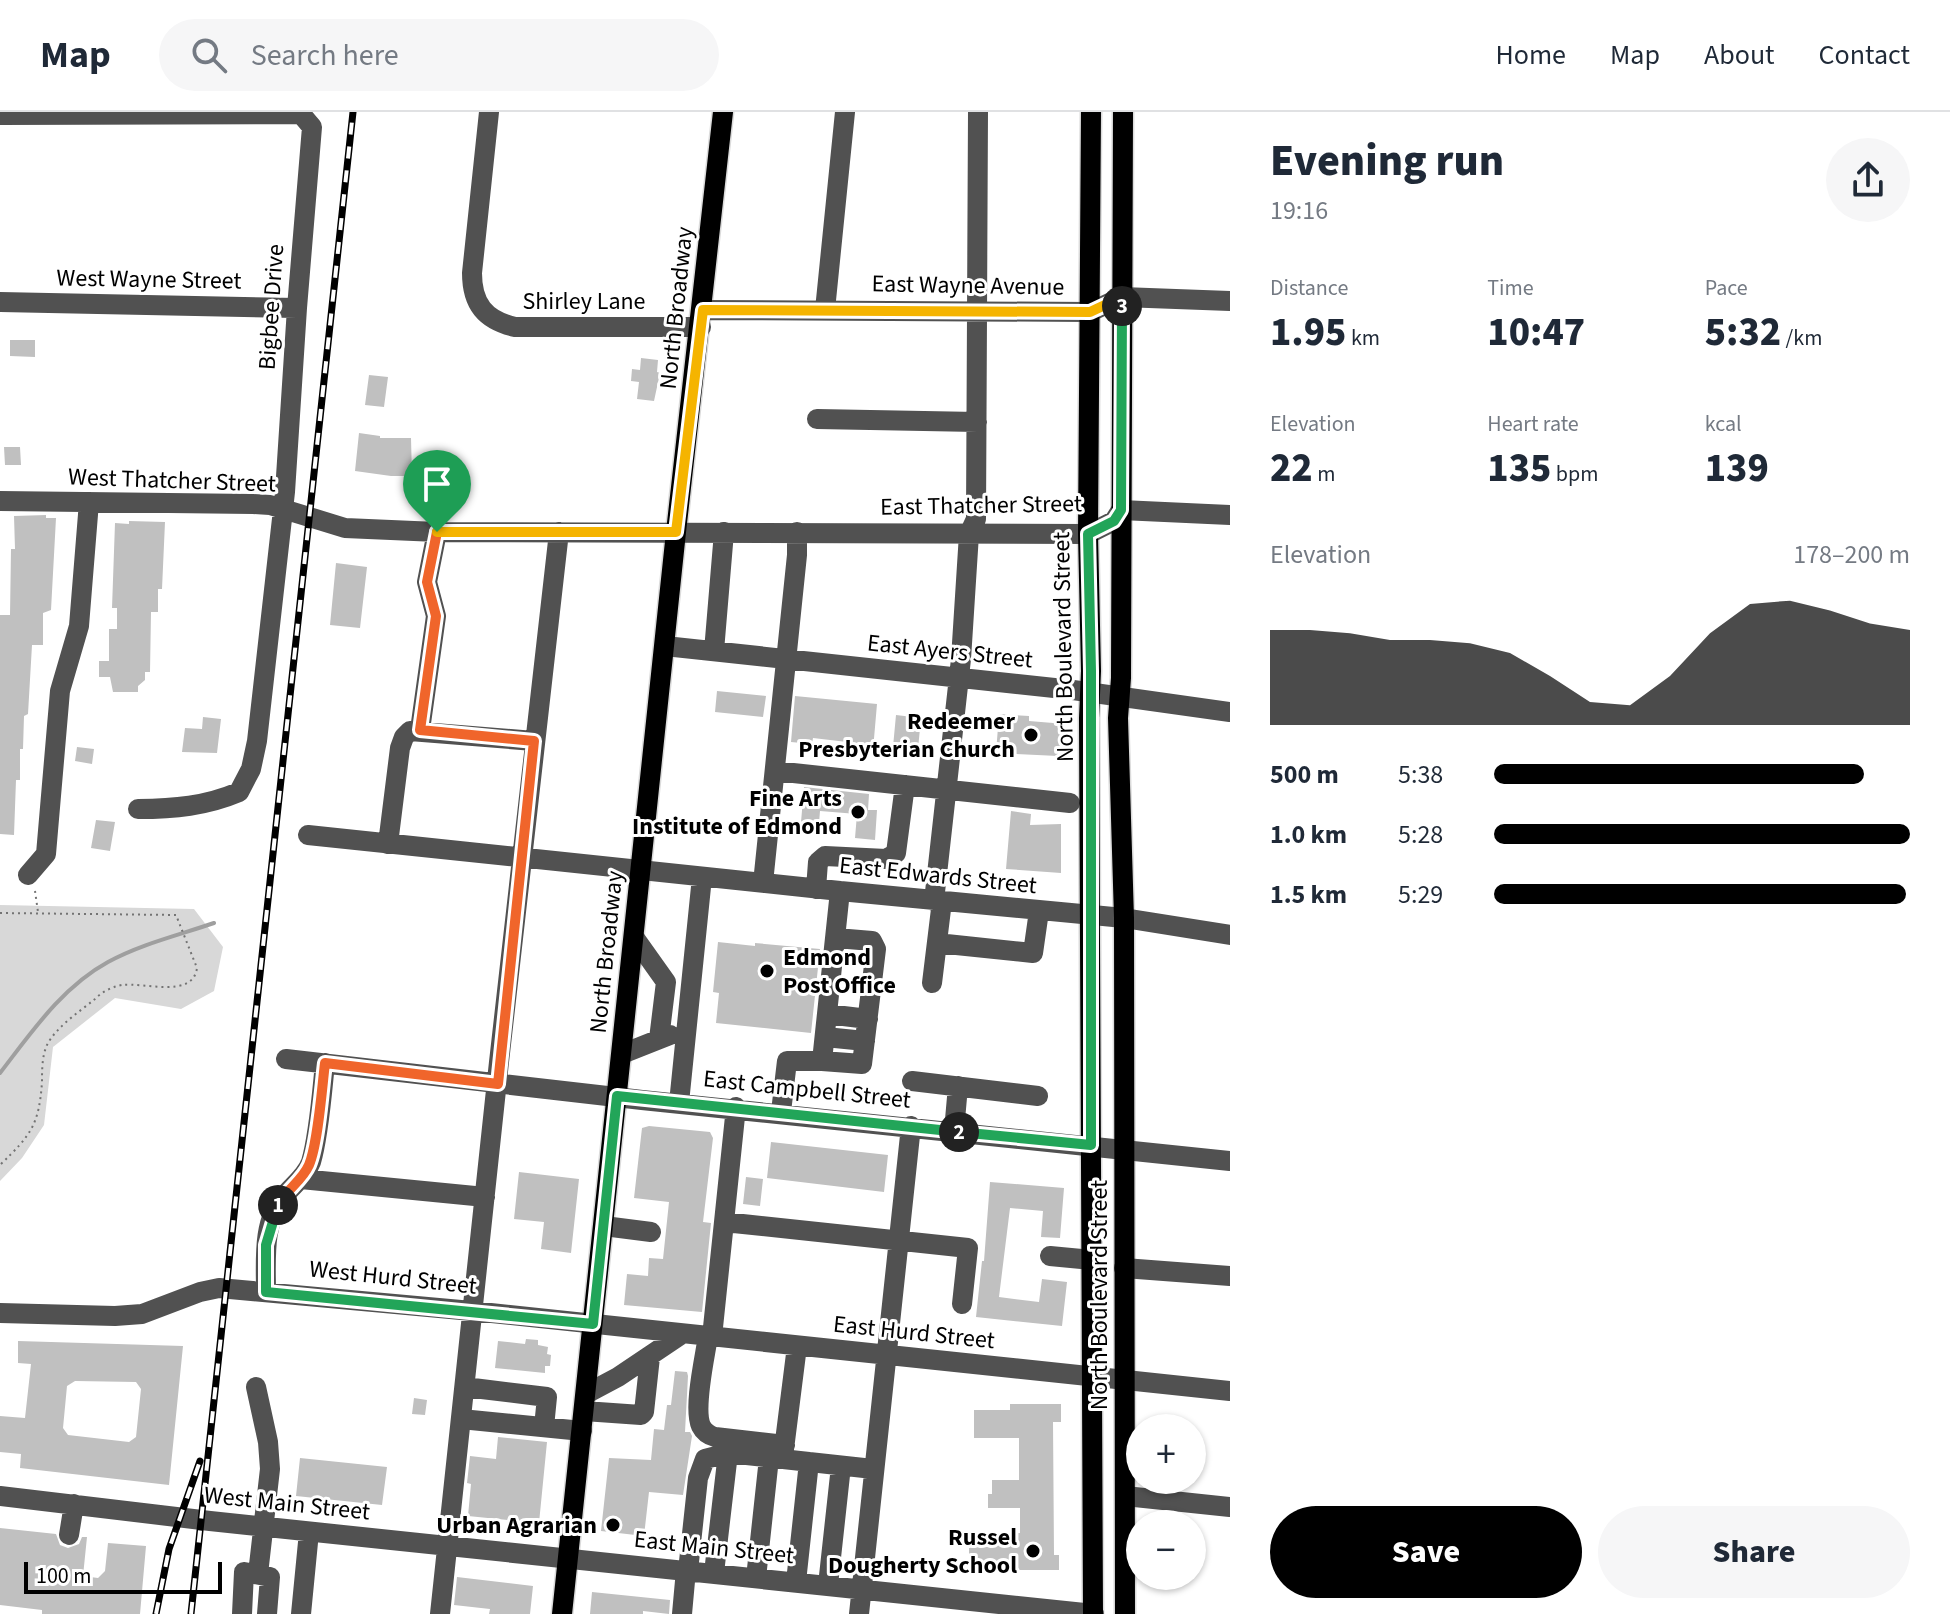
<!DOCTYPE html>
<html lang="en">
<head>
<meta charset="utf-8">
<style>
	:root { --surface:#fff; --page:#f6f6f7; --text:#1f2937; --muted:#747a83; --line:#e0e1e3; --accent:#000 }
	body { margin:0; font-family:"Source Sans 3",sans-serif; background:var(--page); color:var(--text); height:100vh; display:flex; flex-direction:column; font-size:30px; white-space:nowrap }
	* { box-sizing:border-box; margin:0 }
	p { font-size:26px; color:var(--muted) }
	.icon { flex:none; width:44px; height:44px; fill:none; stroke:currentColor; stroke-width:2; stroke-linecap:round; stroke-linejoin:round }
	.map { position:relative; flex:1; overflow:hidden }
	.side { display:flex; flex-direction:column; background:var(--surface); width:720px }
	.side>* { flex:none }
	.controls { position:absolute; left:1126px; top:1302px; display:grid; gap:16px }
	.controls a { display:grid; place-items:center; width:80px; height:80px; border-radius:50%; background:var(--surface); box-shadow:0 2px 6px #0004; font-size:40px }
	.scale { position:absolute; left:24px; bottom:20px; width:198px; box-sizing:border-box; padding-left:8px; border:4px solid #000; border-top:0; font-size:22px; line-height:28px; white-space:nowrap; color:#000; -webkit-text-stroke:6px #fff; paint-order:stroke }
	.pin { position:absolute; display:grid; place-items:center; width:68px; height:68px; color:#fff; margin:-82px -34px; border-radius:50% 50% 50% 0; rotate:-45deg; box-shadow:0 0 8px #0007 }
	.pin .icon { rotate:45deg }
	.km { position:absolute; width:40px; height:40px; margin:-20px; border-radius:50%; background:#222; color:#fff; font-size:22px; line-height:40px; text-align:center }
	.round { display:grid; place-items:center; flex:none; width:84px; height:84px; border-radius:42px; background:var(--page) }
	.summary { display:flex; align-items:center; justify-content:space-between; height:136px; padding:0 40px }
	h1 { font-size:44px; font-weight:800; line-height:60px }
	.figures { display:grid; grid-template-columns:repeat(3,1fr); gap:12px; height:136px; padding:8px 40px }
	.figures div { display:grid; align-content:center }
	.figures b { font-size:40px; font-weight:800 }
	.figures small { font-size:22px; font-weight:400 }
	.figures p { font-size:22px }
	.chart { height:224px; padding:16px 40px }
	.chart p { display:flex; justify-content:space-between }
	.chart svg { width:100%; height:144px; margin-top:8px; fill:var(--accent); opacity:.7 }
	.primary-button { display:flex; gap:16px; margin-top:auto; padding:16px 40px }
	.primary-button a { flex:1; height:92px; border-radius:48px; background:var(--accent); color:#fff; font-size:32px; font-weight:800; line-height:92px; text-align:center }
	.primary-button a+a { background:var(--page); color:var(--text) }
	ul { padding:0 40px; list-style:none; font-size:26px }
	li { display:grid; grid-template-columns:128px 96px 1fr; align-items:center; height:60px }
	li i { height:20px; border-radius:10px; background:var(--accent) }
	header { display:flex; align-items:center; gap:48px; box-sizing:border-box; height:112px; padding:0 40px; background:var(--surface); border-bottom:2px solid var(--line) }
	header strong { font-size:38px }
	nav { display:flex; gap:44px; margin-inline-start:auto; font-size:28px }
	.search { width:560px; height:72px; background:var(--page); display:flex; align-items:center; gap:20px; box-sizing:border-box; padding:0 28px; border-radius:44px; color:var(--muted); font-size:30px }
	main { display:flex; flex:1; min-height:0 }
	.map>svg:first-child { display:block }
	.green { fill:#d8d8d8 }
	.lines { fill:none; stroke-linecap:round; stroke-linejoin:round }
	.stream { stroke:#9f9f9f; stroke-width:4 }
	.building { fill:#c0c0c0; fill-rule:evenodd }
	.major-casing { stroke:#dbdbdb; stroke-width:23 }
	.path { stroke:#737373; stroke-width:2; stroke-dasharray:2 4; stroke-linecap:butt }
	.minor { stroke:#515151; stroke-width:20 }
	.major { stroke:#000; stroke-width:20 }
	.rail-casing { stroke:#000; stroke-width:7 }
	.rail { stroke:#fff; stroke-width:4; stroke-dasharray:12; stroke-linecap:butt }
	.split-1-casing { stroke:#fff; stroke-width:16 }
	.split-2-casing { stroke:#fff; stroke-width:16 }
	.split-3-casing { stroke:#fff; stroke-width:16 }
	.split-4-casing { stroke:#fff; stroke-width:16 }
	.split-1 { stroke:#f0652b; stroke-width:10 }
	.split-2 { stroke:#22a559; stroke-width:10 }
	.split-3 { stroke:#22a559; stroke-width:10 }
	.split-4 { stroke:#f5b400; stroke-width:10 }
	.poi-dot { fill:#000; stroke:#fff; stroke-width:3 }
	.labels { text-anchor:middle; stroke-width:6; stroke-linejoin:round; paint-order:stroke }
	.street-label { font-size:24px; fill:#000; stroke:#fff }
	.poi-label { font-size:24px; font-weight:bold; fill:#000; stroke:#fff; text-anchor:end }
</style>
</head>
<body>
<header>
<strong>Map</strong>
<div class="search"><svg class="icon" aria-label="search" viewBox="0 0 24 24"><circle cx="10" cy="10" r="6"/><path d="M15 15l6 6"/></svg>Search here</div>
<nav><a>Home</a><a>Map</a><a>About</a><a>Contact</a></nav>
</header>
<main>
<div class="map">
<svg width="1230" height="1502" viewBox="0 0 1230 1502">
	<rect width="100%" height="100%" fill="#fff"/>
	<!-- green -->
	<path class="green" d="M0,793L194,797L223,835L214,879L181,897L115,886L53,935L44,1013L22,1046L0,1069Z"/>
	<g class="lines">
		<!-- stream -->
		<path class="stream" d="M0,961C31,921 62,875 108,850C141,832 179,823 214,811"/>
	</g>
	<!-- building -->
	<path class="building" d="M10,228H35V245L10,244Z
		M641,246L658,248L657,260L660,261L654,289L637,287L639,270L631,269L632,257L640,258Z
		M369,263L388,265L384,295L365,293Z
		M359,321L380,324V326H411L412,364H391L355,359Z
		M4,335H20L21,353H5Z
		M46,403V406H56L51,498L43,501V533H32L28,602L24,604L23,637H20V668H16L14,723L0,722V503H10L11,437H15L14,404Z
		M129,409L165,410L162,477H158V500H151L150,560H145V568L138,574V580H113L110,565H99V549H109V517H117V496H112L115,411L129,412Z
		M336,451L367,455L360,516L330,513Z
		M717,579L766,584L763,605L715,600Z
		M795,584L877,592L873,638L846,635L847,630L813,626L812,632L791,630Z
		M999,602L1029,604V609L1065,612L1063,638L1059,637L1058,644L996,641Z
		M896,603L921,606L918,637L893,635Z
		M203,605L221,607L217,641L182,640L185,616L202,617Z
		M77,635L94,637L92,652L75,649Z
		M804,675L869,682L868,698H877L875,728L855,726L857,702L820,699L818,723L800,722Z
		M1011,699L1031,702L1030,713L1061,712V761L1006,757Z
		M96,708L115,710L110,739L91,736Z
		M718,830L755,834V831L820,837L811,921L716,911L719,881L713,880Z
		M649,1014L710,1020L713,1026L703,1110L711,1111L702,1200L624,1193L627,1162L648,1164L649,1146L663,1147L669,1090L634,1086L642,1016Z
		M771,1030L888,1043L884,1080L767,1066Z
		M519,1060L579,1067L571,1141L541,1137L544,1110L514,1107Z
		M746,1065L763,1067L760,1094L743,1092Z
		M990,1070L1064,1076L1060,1126L1041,1125L1043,1099L1010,1096L999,1185L1039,1190L1042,1167L1067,1170L1062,1214L976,1205L982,1149H984Z
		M526,1227L538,1228V1233L548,1235L547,1242L551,1243L550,1254H545V1261L495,1256L498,1229L525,1232Z
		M18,1229L183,1234L169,1373L20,1356L21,1342L0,1340V1304L25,1306L31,1252L18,1251ZM75,1269L136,1270L141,1277L136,1325L129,1330L68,1323L63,1316L67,1274Z
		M675,1259L687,1260L688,1264L685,1320H690L692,1324L683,1383L649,1380L644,1424L601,1419L609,1346L651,1348L654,1317L664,1318L667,1293H671Z
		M414,1286L427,1288L425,1303L412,1302Z
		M1010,1292H1061V1310H1053L1054,1443H1059V1458H1012V1454H969V1435H991V1422L1020,1421V1396H988V1382H992V1368H1019V1326H974V1298H1010Z
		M498,1325L547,1330L539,1411L468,1404L471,1372L467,1371L470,1344L496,1347Z
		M300,1346L387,1355L382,1393L296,1384Z
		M0,1416L56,1422L60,1433L68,1436L79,1432L82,1425H87L83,1464L98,1466L105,1459L108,1431L146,1434L140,1502H42V1498L0,1493Z
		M457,1465L533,1474L530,1502H489L490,1497L454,1493Z
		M592,1480L670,1488L669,1502L643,1499V1502H590Z"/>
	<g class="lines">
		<!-- major casing -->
		<g class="major-casing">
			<path id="major" d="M1091,0L1088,422L1091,559L1089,606L1093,1502
				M1123,0L1121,566L1118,606L1124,806L1125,1502
				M562,1502L676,420L723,0"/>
		</g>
		<!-- path -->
		<path class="path" d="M35,779L38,800
			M0,801L176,803L197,856C193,887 143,870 122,873C111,875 102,880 95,887C79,900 56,915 47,933C42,944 42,958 42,970C39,1013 31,1023 0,1053"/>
		<!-- minor -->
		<path class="minor" d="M489,0L472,161C472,192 485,208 515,215H701
			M0,3L301,2L312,15L297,196L285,380L257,629L251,657L239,680C206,694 174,697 138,697
			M0,190L297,196
			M703,198L1090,200L1122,185L1230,189
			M825,198L845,0
			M817,307L977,310
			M0,389L253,392L270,393L345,416L437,420L1088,422L1114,409L1121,398L1230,403
			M665,534L1073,578L1230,600
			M714,539L724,420
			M420,618L436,504L427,470L437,420
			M775,659L1070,691
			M308,723L840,779L1124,806L1230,823
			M388,732L400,636L404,625L410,619L534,629
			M28,763L46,742L60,579L79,514L89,390
			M763,771L797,443V420
			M816,777L818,750L825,744L886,747L896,741L905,673
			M934,789L961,547L969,422L976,407L978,0
			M634,825L666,870L659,927
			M937,831L1033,841L1039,799
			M932,871L942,789
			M827,902L868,907
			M825,925L865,929
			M622,942L670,923
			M286,947L642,988L1230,1049
			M822,949L862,952L876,837L872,829L836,826
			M912,969L1038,984
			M679,991L702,765
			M781,1000L787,949H822L840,779
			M954,1019L958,974
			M301,1067L485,1085
			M724,1110L968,1136L962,1192
			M604,1114L651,1120
			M1050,1144L1092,1148
			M1124,1156L1230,1164
			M266,1180C266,1149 262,1109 284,1084C293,1073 306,1064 311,1050C319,1023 322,980 325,951
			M0,1201L115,1204L142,1202L200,1180L219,1176L472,1199L1230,1279
			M708,1224C705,1245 693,1296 701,1314C704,1320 708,1323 715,1325L785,1333
			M712,1225L736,995
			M256,1275L268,1330L270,1357L258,1462
			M465,1275L547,1285L544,1315
			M586,1282L618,1265L682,1222
			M584,1299L641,1303L644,1300L650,1245
			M461,1307L582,1319
			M783,1345L797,1234
			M0,1384L210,1409L1094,1502
			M1125,1384L1230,1395
			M69,1423L74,1392
			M688,1459L698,1366L705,1347L728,1341L873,1357
			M714,1461L728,1341
			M756,1466L769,1346
			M796,1470L809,1350
			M828,1473L841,1354
			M242,1502L244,1460L270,1465L267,1502
			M301,1502L309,1420
			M440,1502L499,950L559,420
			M682,1502L686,1458
			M859,1502L911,1014"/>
		<!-- major -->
		<use href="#major" class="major"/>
		<!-- rail casing -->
		<g class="rail-casing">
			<path id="rail" d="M156,1502L169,1437L200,1349
				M191,1502L353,0"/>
		</g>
		<!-- rail -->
		<use href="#rail" class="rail"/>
	</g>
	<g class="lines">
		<!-- split-1 casing -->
		<g class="split-1-casing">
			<path id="split-1" d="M278,1093C286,1078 302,1069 309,1053C318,1032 322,975 325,951L498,972L534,629L420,618L436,504L427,470L437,420"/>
		</g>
		<!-- split-2 casing -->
		<g class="split-2-casing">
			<path id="split-2" d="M278,1093L266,1133V1180L593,1212L617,984L959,1020"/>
		</g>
		<!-- split-3 casing -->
		<g class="split-3-casing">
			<path id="split-3" d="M959,1020L1091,1033V559L1088,422L1114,409L1121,398L1122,194"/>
		</g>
		<!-- split-4 casing -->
		<g class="split-4-casing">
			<path id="split-4" d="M437,420H676L703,198L1090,200L1122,185V194"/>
		</g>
		<!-- split-1 -->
		<use href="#split-1" class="split-1"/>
		<!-- split-2 -->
		<use href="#split-2" class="split-2"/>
		<!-- split-3 -->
		<use href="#split-3" class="split-3"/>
		<!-- split-4 -->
		<use href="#split-4" class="split-4"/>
	</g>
	<!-- markers -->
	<g class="poi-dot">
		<circle cx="1031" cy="623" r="8"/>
		<circle cx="858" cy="700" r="8"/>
		<circle cx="767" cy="859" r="8"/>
		<circle cx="613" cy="1413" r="8"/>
		<circle cx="1033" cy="1439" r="8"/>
	</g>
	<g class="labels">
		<!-- street labels -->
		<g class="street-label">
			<text transform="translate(149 167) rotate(1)" y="8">West Wayne Street</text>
			<text transform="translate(968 173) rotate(1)" y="8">East Wayne Avenue</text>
			<text x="584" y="197">Shirley Lane</text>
			<text transform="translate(271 195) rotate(-86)" y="8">Bigbee Drive</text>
			<text transform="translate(676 196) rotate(-84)" y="8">North Broadway</text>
			<text transform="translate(172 368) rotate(2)" y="8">West Thatcher Street</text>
			<text transform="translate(981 393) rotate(-1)" y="8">East Thatcher Street</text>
			<text transform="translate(1063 535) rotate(-91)" y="8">North Boulevard Street</text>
			<text transform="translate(950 539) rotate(6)" y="8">East Ayers Street</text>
			<text transform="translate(938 763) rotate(6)" y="8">East Edwards Street</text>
			<text transform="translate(606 840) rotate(-84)" y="8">North Broadway</text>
			<text transform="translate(807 977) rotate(6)" y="8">East Campbell Street</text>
			<text transform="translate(393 1165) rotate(6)" y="8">West Hurd Street</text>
			<text transform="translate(1099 1183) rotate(-90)" y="8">North Boulevard Street</text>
			<text transform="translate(914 1220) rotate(6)" y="8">East Hurd Street</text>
			<text transform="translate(287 1391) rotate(6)" y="8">West Main Street</text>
			<text transform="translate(714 1435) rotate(6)" y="8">East Main Street</text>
		</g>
		<!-- poi labels -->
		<g class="poi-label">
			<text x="1015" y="617">Redeemer<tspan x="1015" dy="28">Presbyterian Church</tspan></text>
			<text x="842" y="694">Fine Arts<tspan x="842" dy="28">Institute of Edmond</tspan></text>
			<text x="783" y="853" text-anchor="start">Edmond<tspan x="783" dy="28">Post Office</tspan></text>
			<text x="597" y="1421">Urban Agrarian</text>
			<text x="1017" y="1433">Russel<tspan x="1017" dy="28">Dougherty School</tspan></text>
		</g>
	</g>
</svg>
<div class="controls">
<a>+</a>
<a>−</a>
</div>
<div class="scale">100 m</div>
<div class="pin" style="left:437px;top:420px;background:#1e9e55"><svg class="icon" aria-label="arrive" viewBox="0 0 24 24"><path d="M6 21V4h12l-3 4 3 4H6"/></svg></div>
<b class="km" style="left:278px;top:1093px">1</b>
<b class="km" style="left:959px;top:1020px">2</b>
<b class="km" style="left:1122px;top:194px">3</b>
</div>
<section class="side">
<div class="summary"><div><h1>Evening run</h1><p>19:16</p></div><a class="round"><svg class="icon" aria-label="share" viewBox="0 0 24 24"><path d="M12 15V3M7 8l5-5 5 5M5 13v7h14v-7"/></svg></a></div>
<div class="figures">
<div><p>Distance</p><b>1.95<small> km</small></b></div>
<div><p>Time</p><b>10:47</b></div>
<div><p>Pace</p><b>5:32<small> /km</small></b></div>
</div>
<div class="figures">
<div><p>Elevation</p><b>22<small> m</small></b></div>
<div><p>Heart rate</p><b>135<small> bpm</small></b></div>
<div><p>kcal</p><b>139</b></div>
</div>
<div class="chart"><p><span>Elevation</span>178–200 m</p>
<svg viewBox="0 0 160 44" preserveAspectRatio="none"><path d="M0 44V15L10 15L20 16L30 18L40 18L50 19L60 22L70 29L80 37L90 38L100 29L110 16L120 7L130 6L140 9L150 13L160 15V44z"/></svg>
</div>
<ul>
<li><b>500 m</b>5:38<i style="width:89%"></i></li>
<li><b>1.0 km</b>5:28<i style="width:100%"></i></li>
<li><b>1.5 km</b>5:29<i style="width:99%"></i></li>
</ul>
<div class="primary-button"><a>Save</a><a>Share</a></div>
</section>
</main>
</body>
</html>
